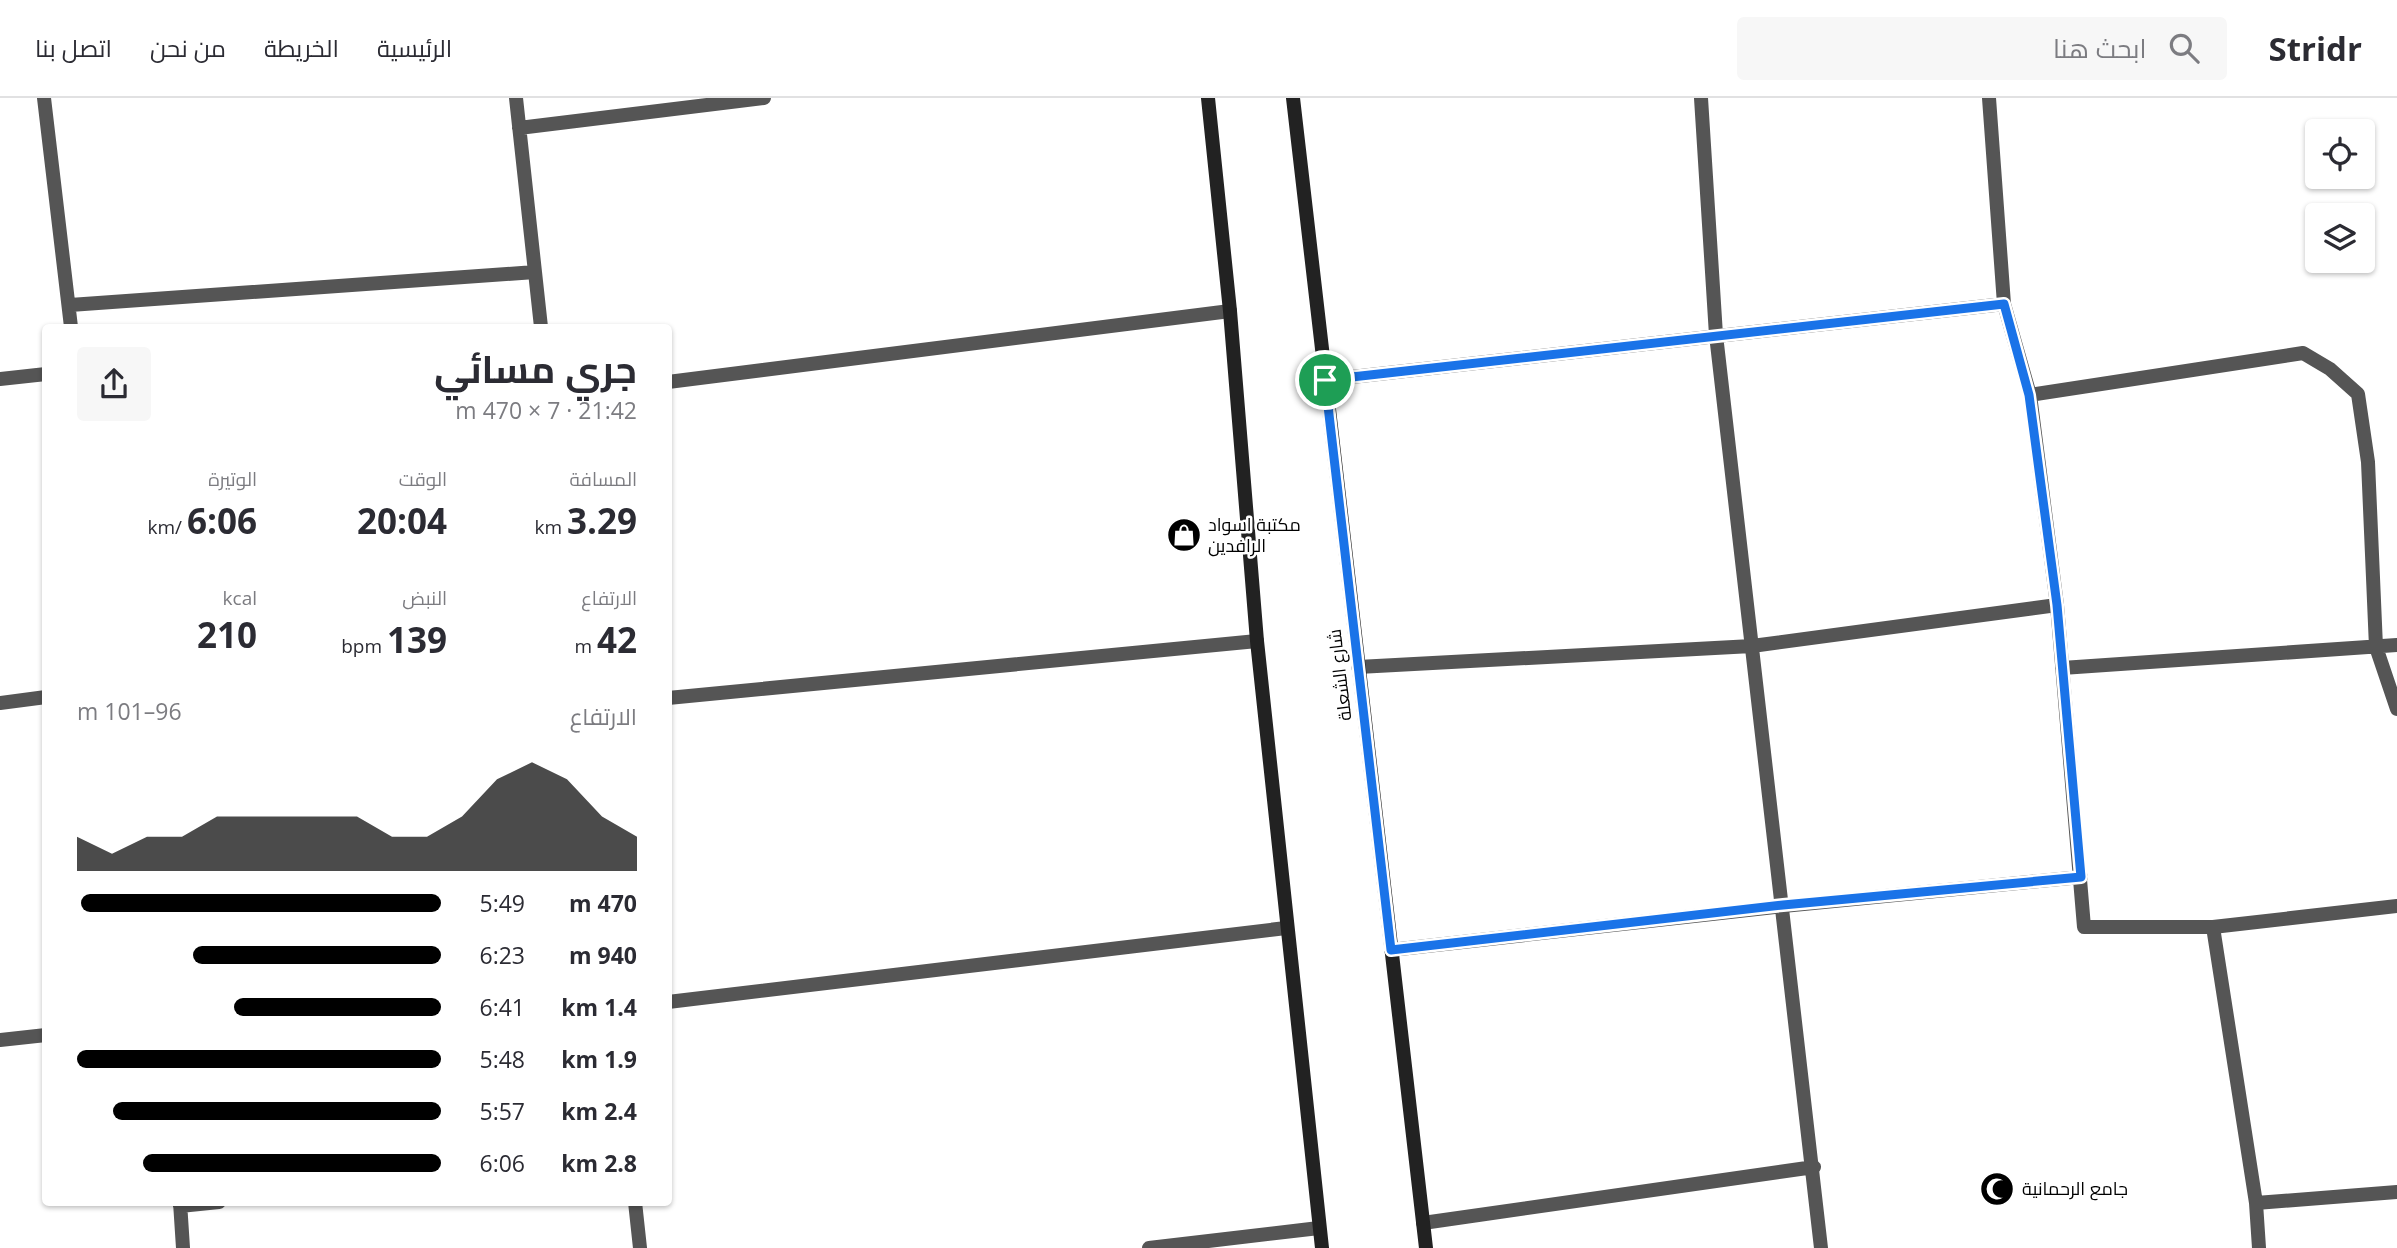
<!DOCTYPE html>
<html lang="ar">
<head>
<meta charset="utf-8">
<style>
	:root { --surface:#fff; --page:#f7f7f7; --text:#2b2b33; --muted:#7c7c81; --line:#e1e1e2; --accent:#000 }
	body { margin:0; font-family:"Open Sans",Cairo,sans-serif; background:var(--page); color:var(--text); direction:rtl; height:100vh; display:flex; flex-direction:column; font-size:26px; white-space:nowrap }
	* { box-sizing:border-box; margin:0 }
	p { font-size:23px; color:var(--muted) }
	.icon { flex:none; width:38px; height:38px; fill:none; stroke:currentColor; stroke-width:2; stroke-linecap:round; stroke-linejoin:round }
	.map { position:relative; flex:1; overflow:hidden; direction:ltr }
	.panel { position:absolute; left:42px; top:226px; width:630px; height:882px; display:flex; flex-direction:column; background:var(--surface); border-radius:7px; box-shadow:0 2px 5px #0004; direction:rtl }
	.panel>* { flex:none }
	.fabs { position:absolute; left:2305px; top:21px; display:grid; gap:14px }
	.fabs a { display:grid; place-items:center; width:70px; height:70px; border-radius:7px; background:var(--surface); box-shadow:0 2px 5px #0004; font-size:35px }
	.pin { position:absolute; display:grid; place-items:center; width:60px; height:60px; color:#fff; margin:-30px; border:4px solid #fff; border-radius:50%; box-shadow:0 2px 7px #0007 }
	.round { display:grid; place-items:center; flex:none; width:74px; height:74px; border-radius:7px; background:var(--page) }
	.head { display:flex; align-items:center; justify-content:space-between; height:119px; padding:0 35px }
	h1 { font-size:38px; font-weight:700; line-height:52px }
	.stats { display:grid; grid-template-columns:repeat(3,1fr); gap:10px; height:119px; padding:7px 35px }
	.stats div { display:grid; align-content:center }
	.stats b { font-size:35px; font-weight:700 }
	.stats small { font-size:19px; font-weight:400 }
	.stats p { font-size:19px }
	.chart { height:196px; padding:14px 35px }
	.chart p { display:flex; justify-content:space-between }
	.chart svg { width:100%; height:126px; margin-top:7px; fill:var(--accent); opacity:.7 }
	ul { padding:0 35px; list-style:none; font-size:23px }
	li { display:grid; grid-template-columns:112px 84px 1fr; align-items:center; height:52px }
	li i { height:18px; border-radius:9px; background:var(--accent) }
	header { display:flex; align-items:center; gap:42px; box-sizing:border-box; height:98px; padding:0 35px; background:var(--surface); border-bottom:2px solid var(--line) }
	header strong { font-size:33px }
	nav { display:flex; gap:38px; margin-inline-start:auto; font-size:24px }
	.search { width:490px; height:63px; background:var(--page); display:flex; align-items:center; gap:18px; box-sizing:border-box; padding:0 24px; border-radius:7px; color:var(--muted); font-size:26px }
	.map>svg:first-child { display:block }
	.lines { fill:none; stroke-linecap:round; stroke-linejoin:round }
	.street { stroke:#555; stroke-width:14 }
	.secondary { stroke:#222; stroke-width:14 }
	.route-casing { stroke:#fff; stroke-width:14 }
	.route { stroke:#1a73e8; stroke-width:9 }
	.labels { text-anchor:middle; stroke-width:5; stroke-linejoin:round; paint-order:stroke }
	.poi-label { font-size:18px; fill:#000; stroke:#fff; text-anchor:start }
	.street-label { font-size:18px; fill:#000; stroke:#fff }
</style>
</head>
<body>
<header>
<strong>Stridr</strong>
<div class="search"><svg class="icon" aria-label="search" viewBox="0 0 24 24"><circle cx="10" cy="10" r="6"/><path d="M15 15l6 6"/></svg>ابحث هنا</div>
<nav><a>الرئيسية</a><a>الخريطة</a><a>من نحن</a><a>اتصل بنا</a></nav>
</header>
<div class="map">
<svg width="2397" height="1150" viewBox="0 0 2397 1150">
	<rect width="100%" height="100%" fill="#fff"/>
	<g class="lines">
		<!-- street -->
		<path class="street" d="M44,0L71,229
			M516,0L541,229
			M1701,0L1716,237L1821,1150
			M1989,0L2004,206L2030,297L2057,507L2084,829H2213L2397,808
			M519,30L764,0
			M70,207L535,174
			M0,281L46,276
			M1325,282L2004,206
			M668,284L1230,213
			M2030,297L2303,255L2330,271L2358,296L2368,364L2376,549L2397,611
			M1358,569L1752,548L2057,507
			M2062,570L2397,547
			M668,600L1257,543
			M0,605L46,599
			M2213,829L2256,1105L2259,1150
			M1391,852L1783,808L2081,779
			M668,904L1286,830
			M0,942L46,937
			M180,1104L183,1150
			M635,1104L640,1150
			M2256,1105L2397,1094
			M180,1108L219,1104
			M1423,1125L1814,1069
			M1149,1150L1319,1130"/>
		<!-- secondary -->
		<path class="secondary" d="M1208,0L1230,213L1257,543L1322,1150
			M1293,0L1426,1150"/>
	</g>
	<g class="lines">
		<!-- route casing -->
		<g class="route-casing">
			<path id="route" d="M2004,206L2029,297L2057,507L2081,779L1783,807L1391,852L1325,282Z"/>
		</g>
		<!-- route -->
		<use href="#route" class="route"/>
	</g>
	<!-- icons -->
	<defs>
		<g id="shop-disc" transform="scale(1.75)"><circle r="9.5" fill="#000" stroke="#fff"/><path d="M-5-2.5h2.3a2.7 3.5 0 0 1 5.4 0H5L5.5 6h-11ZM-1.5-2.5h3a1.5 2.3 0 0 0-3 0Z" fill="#fff"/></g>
		<g id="mosque-disc" transform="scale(1.75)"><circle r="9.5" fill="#000" stroke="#fff"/><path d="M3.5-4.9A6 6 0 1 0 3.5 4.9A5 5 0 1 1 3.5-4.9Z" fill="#fff"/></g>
	</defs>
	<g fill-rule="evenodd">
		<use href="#shop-disc" x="1184" y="437"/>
		<use href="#mosque-disc" x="1997" y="1091"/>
	</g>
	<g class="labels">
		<!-- poi labels -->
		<g class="poi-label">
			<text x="1208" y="433">مكتبة اسواد<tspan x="1208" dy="21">الرافدين</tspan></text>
			<text x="2022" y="1097">جامع الرحمانية</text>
		</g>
		<!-- street labels -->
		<g class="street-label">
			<text transform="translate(1340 577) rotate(-97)" y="6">شارع الشعلة</text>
		</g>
	</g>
</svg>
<div class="fabs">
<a><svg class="icon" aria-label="locate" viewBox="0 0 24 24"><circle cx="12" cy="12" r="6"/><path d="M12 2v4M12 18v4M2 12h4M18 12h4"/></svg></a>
<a><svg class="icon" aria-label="layers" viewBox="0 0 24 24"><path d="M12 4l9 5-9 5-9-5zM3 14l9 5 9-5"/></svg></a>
</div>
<div class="pin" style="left:1325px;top:282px;background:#1e9e55"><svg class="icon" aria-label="arrive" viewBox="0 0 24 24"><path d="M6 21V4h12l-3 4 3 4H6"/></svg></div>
<section class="panel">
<div class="head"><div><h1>جري مسائي</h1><p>21:42 · 7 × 470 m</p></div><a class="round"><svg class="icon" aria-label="share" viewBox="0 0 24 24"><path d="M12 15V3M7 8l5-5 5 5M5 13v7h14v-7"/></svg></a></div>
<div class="stats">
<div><p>المسافة</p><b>3.29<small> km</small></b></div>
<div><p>الوقت</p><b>20:04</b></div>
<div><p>الوتيرة</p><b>6:06<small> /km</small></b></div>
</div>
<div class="stats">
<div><p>الارتفاع</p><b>42<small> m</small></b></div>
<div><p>النبض</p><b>139<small> bpm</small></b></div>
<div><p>kcal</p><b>210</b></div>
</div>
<div class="chart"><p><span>الارتفاع</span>96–101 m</p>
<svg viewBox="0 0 160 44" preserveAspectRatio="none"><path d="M0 44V32L10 38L20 32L30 32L40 25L50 25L60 25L70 25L80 25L90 32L100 32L110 25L120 12L130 6L140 12L150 25L160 32V44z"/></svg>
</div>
<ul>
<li><b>470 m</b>5:49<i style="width:99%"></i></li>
<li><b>940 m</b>6:23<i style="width:68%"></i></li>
<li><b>1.4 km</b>6:41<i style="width:57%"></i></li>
<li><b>1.9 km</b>5:48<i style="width:100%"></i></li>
<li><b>2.4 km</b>5:57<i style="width:90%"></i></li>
<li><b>2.8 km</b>6:06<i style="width:82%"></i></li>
</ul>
</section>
</div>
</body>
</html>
